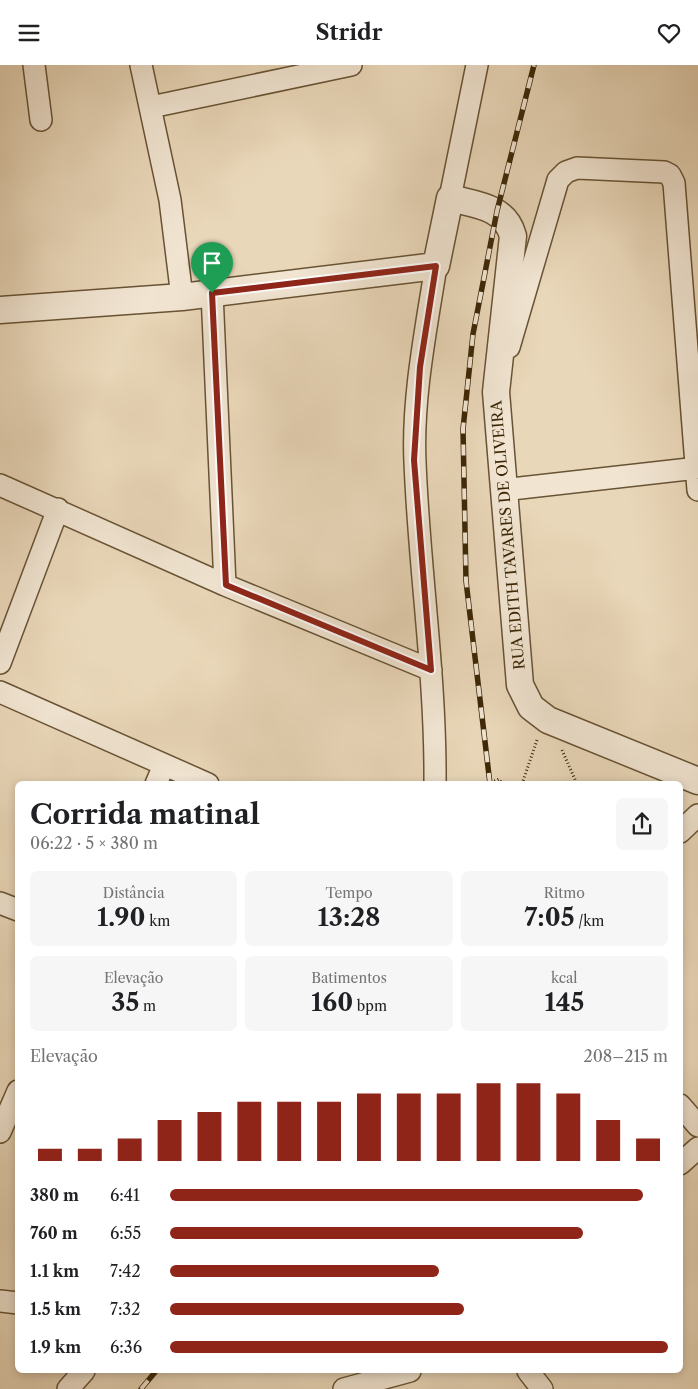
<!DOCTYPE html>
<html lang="pt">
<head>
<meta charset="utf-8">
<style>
	:root { --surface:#fff; --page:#f6f6f6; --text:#202124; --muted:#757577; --accent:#8f2418 }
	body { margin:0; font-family:"Libre Caslon Text",serif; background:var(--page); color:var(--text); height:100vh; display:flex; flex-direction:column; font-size:19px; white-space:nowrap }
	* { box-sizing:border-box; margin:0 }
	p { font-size:16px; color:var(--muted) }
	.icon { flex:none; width:28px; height:28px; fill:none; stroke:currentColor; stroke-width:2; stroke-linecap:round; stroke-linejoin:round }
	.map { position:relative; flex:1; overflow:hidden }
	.drawer { position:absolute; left:15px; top:716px; width:668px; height:592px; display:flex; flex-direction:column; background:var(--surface); border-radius:8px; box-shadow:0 2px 8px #0003 }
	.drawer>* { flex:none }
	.pin { position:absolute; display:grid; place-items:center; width:42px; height:42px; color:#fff; margin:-51px -21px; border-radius:50% 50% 50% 0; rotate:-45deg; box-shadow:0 0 5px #0007 }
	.pin .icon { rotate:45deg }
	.round { display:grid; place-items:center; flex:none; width:52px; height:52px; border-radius:8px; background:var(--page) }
	.summary { display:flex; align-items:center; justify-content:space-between; height:85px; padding:0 15px }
	h1 { font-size:28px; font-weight:700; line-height:38px }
	.stats { display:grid; grid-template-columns:repeat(3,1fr); gap:8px; height:85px; padding:5px 15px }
	.stats div { display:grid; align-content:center; border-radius:8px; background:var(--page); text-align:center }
	.stats b { font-size:25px; font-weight:700 }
	.stats small { font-size:14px; font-weight:400 }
	.stats p { font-size:14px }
	.chart { height:140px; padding:10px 15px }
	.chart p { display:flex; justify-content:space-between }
	.chart svg { width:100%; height:90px; margin-top:5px; stroke:var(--accent); stroke-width:6 }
	ul { padding:0 15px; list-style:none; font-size:16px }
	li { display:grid; grid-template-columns:80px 60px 1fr; align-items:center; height:38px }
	li i { height:12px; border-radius:6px; background:var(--accent) }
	header { display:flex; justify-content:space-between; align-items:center; height:65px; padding:0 15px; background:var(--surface); font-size:22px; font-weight:700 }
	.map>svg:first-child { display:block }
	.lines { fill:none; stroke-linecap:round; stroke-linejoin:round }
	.minor-casing { stroke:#685334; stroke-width:24 }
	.tertiary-casing { stroke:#685334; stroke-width:29 }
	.path { stroke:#3d2707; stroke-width:3; stroke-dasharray:1 2.5; stroke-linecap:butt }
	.minor { stroke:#f1e5d2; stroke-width:21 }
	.tertiary { stroke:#f1e5d2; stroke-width:26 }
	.rail-casing { stroke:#3d2707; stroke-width:5.5 }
	.rail { stroke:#f1e5d2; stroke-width:4; stroke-dasharray:11; stroke-linecap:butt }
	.route-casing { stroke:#fff; stroke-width:10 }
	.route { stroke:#8f2418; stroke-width:6 }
	.labels { text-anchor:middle; stroke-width:4.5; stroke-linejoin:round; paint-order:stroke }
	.street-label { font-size:15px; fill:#3d2707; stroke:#f1e5d2 }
</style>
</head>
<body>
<header><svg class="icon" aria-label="menu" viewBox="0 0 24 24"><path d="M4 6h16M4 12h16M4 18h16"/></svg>Stridr<svg class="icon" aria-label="heart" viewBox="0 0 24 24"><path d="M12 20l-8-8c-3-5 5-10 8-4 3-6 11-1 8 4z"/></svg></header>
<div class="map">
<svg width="698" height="1324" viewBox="0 0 698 1324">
	<rect width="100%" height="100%" fill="#e9d7b9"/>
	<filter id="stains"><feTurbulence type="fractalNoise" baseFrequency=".004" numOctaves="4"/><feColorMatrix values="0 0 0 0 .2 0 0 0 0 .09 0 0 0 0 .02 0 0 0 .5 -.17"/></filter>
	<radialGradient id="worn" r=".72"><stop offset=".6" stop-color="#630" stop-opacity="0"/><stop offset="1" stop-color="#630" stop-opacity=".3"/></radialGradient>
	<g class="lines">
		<!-- minor casing -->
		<g class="minor-casing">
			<path id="minor" d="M34,0L41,55
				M141,0L170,135L182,232
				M151,42L351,0
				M450,133L477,0
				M212,228L225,520
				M509,282L558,115L566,107L577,103L664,107L670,110L674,118L698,425
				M0,420L225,520L431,605
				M502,425L698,403
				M0,598L58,444
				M0,627L208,719
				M156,719L164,700
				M435,719C436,611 419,504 415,397C412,334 426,264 436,201
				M680,767L698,750
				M0,838L18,845
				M680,1040L698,1061
				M0,1067L18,1026
				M680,1099L698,1083
				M0,1236L18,1238
				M528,1306L542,1324
				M68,1324L84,1306
				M344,1324L410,1306"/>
		</g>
		<!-- tertiary casing -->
		<g class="tertiary-casing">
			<path id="tertiary" d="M0,245L182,232L436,201L450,133C476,140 505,141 513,171L496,327L520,620L531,642L548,655L698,716"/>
		</g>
		<!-- path -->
		<path class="path" d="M562,685L577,719
			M488,719L499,714L502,719
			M522,719L537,675"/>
		<!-- minor -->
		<use href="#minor" class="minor"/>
		<!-- tertiary -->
		<use href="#tertiary" class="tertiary"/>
		<!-- rail casing -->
		<g class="rail-casing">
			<path id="rail" d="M490,719L466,516L463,364L473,269L497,146L534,0
				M141,1324L156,1306"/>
		</g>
		<!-- rail -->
		<use href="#rail" class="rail"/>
	</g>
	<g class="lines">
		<!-- route casing -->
		<g class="route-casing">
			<path id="route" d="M436,201L420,302L414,395L431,605L226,520L212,228Z"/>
		</g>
		<!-- route -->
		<use href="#route" class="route"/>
	</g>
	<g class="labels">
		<!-- street labels -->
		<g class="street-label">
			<text transform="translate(508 470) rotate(-95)" y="5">RUA EDITH TAVARES DE OLIVEIRA</text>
		</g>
	</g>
	<rect width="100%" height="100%" filter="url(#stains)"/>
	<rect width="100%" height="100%" fill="url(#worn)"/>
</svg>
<div class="pin" style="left:212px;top:228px;background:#1e9e55"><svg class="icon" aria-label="arrive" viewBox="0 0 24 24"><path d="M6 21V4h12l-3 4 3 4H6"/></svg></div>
<section class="drawer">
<div class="summary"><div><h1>Corrida matinal</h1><p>06:22 · 5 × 380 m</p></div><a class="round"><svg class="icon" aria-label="share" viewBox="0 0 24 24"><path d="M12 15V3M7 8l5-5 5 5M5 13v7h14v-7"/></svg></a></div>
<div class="stats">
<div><p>Distância</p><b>1.90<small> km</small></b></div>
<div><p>Tempo</p><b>13:28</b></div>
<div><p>Ritmo</p><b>7:05<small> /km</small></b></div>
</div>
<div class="stats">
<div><p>Elevação</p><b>35<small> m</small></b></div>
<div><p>Batimentos</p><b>160<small> bpm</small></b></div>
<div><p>kcal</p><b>145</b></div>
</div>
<div class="chart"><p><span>Elevação</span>208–215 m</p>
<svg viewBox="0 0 160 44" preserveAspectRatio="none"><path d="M5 44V38M15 44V38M25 44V33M35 44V24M45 44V20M55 44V15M65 44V15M75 44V15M85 44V11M95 44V11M105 44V11M115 44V6M125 44V6M135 44V11M145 44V24M155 44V33"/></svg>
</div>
<ul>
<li><b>380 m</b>6:41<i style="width:95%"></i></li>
<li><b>760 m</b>6:55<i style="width:83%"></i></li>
<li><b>1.1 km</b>7:42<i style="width:54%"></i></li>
<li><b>1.5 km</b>7:32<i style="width:59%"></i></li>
<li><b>1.9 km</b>6:36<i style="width:100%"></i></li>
</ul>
</section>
</div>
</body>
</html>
